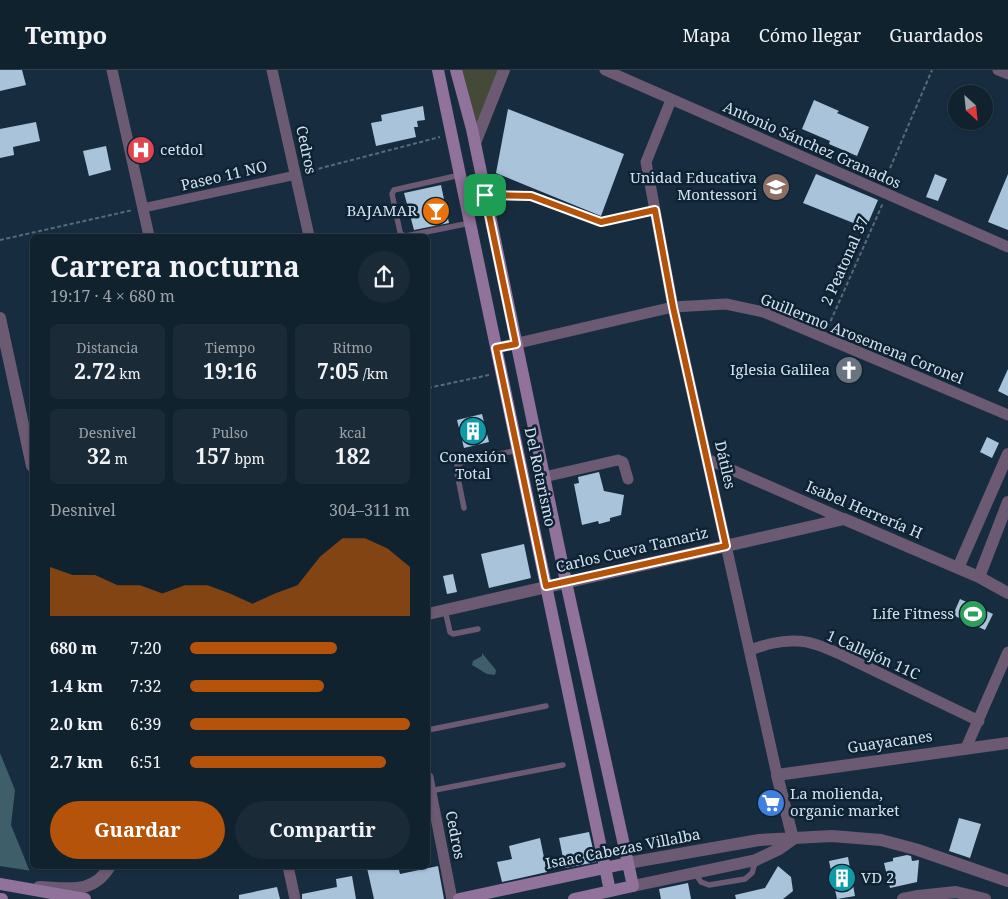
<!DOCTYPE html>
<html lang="es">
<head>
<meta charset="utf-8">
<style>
	:root { --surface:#11222f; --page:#1a2a37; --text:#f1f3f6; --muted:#9ca4aa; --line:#303f4b; --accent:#b45309 }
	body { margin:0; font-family:"Noto Serif",serif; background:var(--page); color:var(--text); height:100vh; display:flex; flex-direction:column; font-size:19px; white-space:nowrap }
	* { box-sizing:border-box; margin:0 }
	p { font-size:16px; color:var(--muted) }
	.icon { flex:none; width:28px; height:28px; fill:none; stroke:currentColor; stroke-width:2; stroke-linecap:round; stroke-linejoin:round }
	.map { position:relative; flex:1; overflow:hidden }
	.drawer { position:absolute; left:30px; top:164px; width:400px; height:635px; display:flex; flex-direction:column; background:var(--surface); border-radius:8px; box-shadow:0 1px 4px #0004,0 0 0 1px var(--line) }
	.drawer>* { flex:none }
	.needle { width:32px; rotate:153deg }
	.controls { position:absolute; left:948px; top:15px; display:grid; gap:10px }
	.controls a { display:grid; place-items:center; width:45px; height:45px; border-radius:50%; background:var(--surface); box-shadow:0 1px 4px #0004,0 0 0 1px var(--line); font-size:25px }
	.pin { position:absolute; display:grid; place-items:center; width:42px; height:42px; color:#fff; margin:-21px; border-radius:10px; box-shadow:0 2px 8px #0006 }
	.round { display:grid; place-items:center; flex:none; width:52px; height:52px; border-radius:26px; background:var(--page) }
	.headline { display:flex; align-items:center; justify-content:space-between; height:85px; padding:0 20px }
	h1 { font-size:28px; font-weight:700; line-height:38px }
	.metrics { display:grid; grid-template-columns:repeat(3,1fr); gap:8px; height:85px; padding:5px 20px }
	.metrics div { display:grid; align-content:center; border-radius:8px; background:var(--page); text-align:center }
	.metrics b { font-size:21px; font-weight:700 }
	.metrics small { font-size:14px; font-weight:400 }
	.metrics p { font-size:14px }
	.chart { height:140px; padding:10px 20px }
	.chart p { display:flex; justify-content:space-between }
	.chart svg { width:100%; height:90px; margin-top:5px; fill:var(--accent); opacity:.7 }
	.action { display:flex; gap:10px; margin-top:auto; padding:10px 20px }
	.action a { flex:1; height:58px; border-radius:30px; background:var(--accent); color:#fff; font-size:20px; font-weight:700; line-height:58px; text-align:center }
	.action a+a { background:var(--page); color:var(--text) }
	ul { padding:0 20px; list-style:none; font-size:16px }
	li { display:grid; grid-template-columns:80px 60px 1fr; align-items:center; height:38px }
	li i { height:12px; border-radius:6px; background:var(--accent) }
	header { display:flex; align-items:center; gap:30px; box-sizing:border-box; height:70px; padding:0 25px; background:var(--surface); border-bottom:1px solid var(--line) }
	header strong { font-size:24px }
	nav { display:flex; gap:28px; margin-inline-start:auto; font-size:18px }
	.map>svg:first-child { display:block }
	.green { fill:#444938 }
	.water { fill:#3e5e69 }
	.pier { fill:#172d3f }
	.building { fill:#a9c3db }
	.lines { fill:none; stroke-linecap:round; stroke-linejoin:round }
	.path { stroke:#576b7b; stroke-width:2; stroke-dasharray:4 2.5; stroke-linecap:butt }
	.service { stroke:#6c5972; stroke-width:5.5 }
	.pedestrian { stroke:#6c5972; stroke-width:9 }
	.minor { stroke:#6c5972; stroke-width:11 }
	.tertiary { stroke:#6c5972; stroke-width:12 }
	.secondary { stroke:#90729a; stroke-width:12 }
	.route-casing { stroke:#fff; stroke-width:10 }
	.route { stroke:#b45309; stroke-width:6 }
	.labels { text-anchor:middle; stroke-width:5; stroke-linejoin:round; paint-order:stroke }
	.street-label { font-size:15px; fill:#d4e2ee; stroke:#0d2334 }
	.poi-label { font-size:15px; fill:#d4e2ee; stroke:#0d2334; text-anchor:end }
</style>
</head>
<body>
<header>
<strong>Tempo</strong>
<nav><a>Mapa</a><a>Cómo llegar</a><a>Guardados</a></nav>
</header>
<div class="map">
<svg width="1008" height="829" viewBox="0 0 1008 829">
	<rect width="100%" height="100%" fill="#172d3f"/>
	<!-- green -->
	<path class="green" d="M459,0H499L477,55Z"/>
	<!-- water -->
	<path class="water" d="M482,583L496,600L495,605L487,604L472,595L473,591L482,586Z
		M0,683L15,720L11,755L41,829H0Z"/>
	<!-- pier -->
	<path class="pier" d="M0,796L32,801L43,829H0Z"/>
	<!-- building -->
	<path class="building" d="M0,0H22L26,15L0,21Z
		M814,30L839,41L837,43L869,57L857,86L829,74L830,71L802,59Z
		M423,36L425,50L417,51L418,57H414L416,67L376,76L371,53L382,51L381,45Z
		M508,39L624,84L601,146L496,103Z
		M36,52L40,71L13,77L14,85L0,88V59Z
		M106,76L111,100L89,106L83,81Z
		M816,104L878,130L866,158L803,133Z
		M935,104L947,109L938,131L926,127Z
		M1008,104V160L988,152Z
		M441,115L449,153L414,160L404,123Z
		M1008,299V326L998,321Z
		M482,344L489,372L464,378L457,350Z
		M987,367L999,373L992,388L980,382Z
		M599,402L604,421L624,425L621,445L610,448V451L599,454L598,451L582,455L574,414L579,413L578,407Z
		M524,474L531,508L489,518L481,484Z
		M453,504L457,522L447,524L443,506Z
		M960,529L993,544L985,560L953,545Z
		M959,748L981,754L970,788L949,781Z
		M589,762L596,792L565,798L559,768Z
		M540,768L547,802L502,812L497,792L512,789L509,776Z
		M907,785L911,786L912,791L919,790L917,812L890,818L884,793L893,791V788Z
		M848,787L855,826L837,829L829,791Z
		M373,796H398L400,804L438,796L444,829H374L367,798Z
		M778,796L791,807L793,821L783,829H736L735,825L765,818Z
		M352,806L356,829H302V824L337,817L336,809Z
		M688,813L691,829H661L659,819Z
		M277,817L280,829H239V825Z"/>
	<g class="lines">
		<!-- path -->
		<path class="path" d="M306,102L440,67
			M885,110L932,0
			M0,170L133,140
			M828,257L883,133
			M428,318L489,305"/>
		<!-- service -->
		<path class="service" d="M485,125L531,126L601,152L655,140
			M406,166L402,165L400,162L392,124L394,120L460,105
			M406,166L470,153
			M464,438L457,403V396L462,392L518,380
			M445,540L450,562L453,564L478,559
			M428,660L546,636
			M430,721L563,695
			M695,803L701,812L709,815L745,809L752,803L756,790"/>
		<!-- pedestrian -->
		<path class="pedestrian" d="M143,138L296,105"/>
		<!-- minor -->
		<path class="minor" d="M112,0L149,166
			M272,0L309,166
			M605,0L1008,177
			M998,0L1008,4
			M671,30L646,92L673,237L777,705
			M497,278L673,237L726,234L764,242L1008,345
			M707,389L844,449
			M544,407L618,390L623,392L628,409
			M750,580C765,575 780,570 796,571C812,571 828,579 842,585L979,651
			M966,678L1008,582
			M428,707L452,829
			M288,796L295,829"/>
		<!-- tertiary -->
		<path class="tertiary" d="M475,73L504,0
			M0,248L32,396
			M958,498L1008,384
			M979,507L1008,432
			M428,544L844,449L979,507L1008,523
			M793,769L777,705L1008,673
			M628,793L759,770L832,766L881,770L915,779L1008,811
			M633,816L756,790L779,779L793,769
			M39,817C68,818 93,825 110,796
			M903,829L918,826L956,822L985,829"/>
		<!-- secondary -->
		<path class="secondary" d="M438,0L610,821
			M456,0L472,59L566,512L633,816L574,829
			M0,814L85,829
			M0,829H2
			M459,829L628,793"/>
	</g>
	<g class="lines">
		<!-- route casing -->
		<g class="route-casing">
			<path id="route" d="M485,125L531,126L601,152L655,140L673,237L726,476L546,516L496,278L516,274Z"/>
		</g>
		<!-- route -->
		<use href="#route" class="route"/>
	</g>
	<!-- icons -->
	<defs>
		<g id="hospital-disc" transform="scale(1.4375)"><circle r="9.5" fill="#e0444e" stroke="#0d2334"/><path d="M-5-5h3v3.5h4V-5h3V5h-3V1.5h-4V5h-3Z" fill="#fff"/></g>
		<g id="school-disc" transform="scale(1.4375)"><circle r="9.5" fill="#8d6e63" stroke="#0d2334"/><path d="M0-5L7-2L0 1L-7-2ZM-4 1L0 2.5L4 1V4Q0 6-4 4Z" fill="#fff"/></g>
		<g id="bar-disc" transform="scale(1.4375)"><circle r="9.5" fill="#e8710a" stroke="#0d2334"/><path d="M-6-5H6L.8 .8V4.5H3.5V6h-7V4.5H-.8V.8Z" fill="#fff"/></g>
		<g id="church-disc" transform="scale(1.4375)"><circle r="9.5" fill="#6b7280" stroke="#0d2334"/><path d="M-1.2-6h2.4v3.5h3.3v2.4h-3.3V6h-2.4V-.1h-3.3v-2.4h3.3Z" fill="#fff"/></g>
		<g id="building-disc" transform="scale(1.4375)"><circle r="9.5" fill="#0f9aa8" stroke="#0d2334"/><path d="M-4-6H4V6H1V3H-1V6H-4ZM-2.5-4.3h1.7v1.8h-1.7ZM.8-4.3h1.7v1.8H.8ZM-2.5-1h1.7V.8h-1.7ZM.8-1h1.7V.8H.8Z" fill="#fff"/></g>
		<g id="stadium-disc" transform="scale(1.4375)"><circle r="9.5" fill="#2e9e5b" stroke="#0d2334"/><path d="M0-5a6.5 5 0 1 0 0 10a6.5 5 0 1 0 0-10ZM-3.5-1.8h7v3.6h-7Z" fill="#fff"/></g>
		<g id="supermarket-disc" transform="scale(1.4375)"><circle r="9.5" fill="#3f7fe0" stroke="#0d2334"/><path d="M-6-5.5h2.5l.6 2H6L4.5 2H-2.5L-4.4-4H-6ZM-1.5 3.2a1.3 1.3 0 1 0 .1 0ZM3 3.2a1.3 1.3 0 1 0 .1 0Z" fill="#fff"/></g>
	</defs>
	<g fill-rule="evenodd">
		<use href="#hospital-disc" x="141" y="80"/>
		<use href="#school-disc" x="776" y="117"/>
		<use href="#bar-disc" x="436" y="141"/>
		<use href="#church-disc" x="849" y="300"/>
		<use href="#building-disc" x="473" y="361"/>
		<use href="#stadium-disc" x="973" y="544"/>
		<use href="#supermarket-disc" x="771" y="733"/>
		<use href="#building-disc" x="842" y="808"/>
	</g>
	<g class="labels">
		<!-- street labels -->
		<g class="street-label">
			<text transform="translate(812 75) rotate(24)" y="5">Antonio Sánchez Granados</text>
			<text transform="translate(306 80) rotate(78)" y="5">Cedros</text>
			<text transform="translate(224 106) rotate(-13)" y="5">Paseo 11 NO</text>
			<text transform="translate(845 191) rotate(-66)" y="5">2 Peatonal 37</text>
			<text transform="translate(862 269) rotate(22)" y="5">Guillermo Arosemena Coronel</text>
			<text transform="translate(725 395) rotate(77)" y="5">Dátiles</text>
			<text transform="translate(540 407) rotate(78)" y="5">Del Rotarismo</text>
			<text transform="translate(864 440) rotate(23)" y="5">Isabel Herrería H</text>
			<text transform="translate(632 480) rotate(-13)" y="5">Carlos Cueva Tamariz</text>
			<text transform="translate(873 585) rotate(24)" y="5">1 Callejón 11C</text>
			<text transform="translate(890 672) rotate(-8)" y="5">Guayacanes</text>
			<text transform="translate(455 765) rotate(79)" y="5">Cedros</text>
			<text transform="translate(623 779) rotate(-11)" y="5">Isaac Cabezas Villalba</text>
		</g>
		<!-- poi labels -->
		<g class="poi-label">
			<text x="160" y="85" text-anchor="start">cetdol</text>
			<text x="757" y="113">Unidad Educativa<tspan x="757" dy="17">Montessori</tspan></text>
			<text x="417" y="146">BAJAMAR</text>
			<text x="830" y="305">Iglesia Galilea</text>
			<text x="473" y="392" text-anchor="middle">Conexión<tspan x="473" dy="17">Total</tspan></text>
			<text x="954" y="549">Life Fitness</text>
			<text x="790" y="729" text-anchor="start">La molienda,<tspan x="790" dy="17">organic market</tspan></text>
			<text x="861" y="813" text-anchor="start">VD 2</text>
		</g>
	</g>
</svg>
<div class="controls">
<a><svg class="needle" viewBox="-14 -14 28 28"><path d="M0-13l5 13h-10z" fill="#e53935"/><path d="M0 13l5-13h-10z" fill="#9ca4aa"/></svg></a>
</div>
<div class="pin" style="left:485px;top:125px;background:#1e9e55"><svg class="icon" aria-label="arrive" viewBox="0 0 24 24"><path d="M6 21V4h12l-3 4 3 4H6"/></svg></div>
<section class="drawer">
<div class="headline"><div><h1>Carrera nocturna</h1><p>19:17 · 4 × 680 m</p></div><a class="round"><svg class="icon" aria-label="share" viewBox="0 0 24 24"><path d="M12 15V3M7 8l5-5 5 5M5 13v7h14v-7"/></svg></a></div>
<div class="metrics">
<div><p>Distancia</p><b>2.72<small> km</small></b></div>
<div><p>Tiempo</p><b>19:16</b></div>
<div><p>Ritmo</p><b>7:05<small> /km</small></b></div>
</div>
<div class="metrics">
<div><p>Desnivel</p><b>32<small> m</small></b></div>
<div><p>Pulso</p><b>157<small> bpm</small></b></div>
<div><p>kcal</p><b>182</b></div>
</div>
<div class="chart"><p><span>Desnivel</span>304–311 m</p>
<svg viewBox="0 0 160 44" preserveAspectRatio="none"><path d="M0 44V20L10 24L20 24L30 29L40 29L50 33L60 29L70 29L80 33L90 38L100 33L110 29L120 15L130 6L140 6L150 11L160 20V44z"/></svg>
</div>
<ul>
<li><b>680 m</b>7:20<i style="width:67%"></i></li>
<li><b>1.4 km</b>7:32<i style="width:61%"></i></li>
<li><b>2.0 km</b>6:39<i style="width:100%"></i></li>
<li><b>2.7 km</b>6:51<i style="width:89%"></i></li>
</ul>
<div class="action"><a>Guardar</a><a>Compartir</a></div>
</section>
</div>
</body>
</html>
